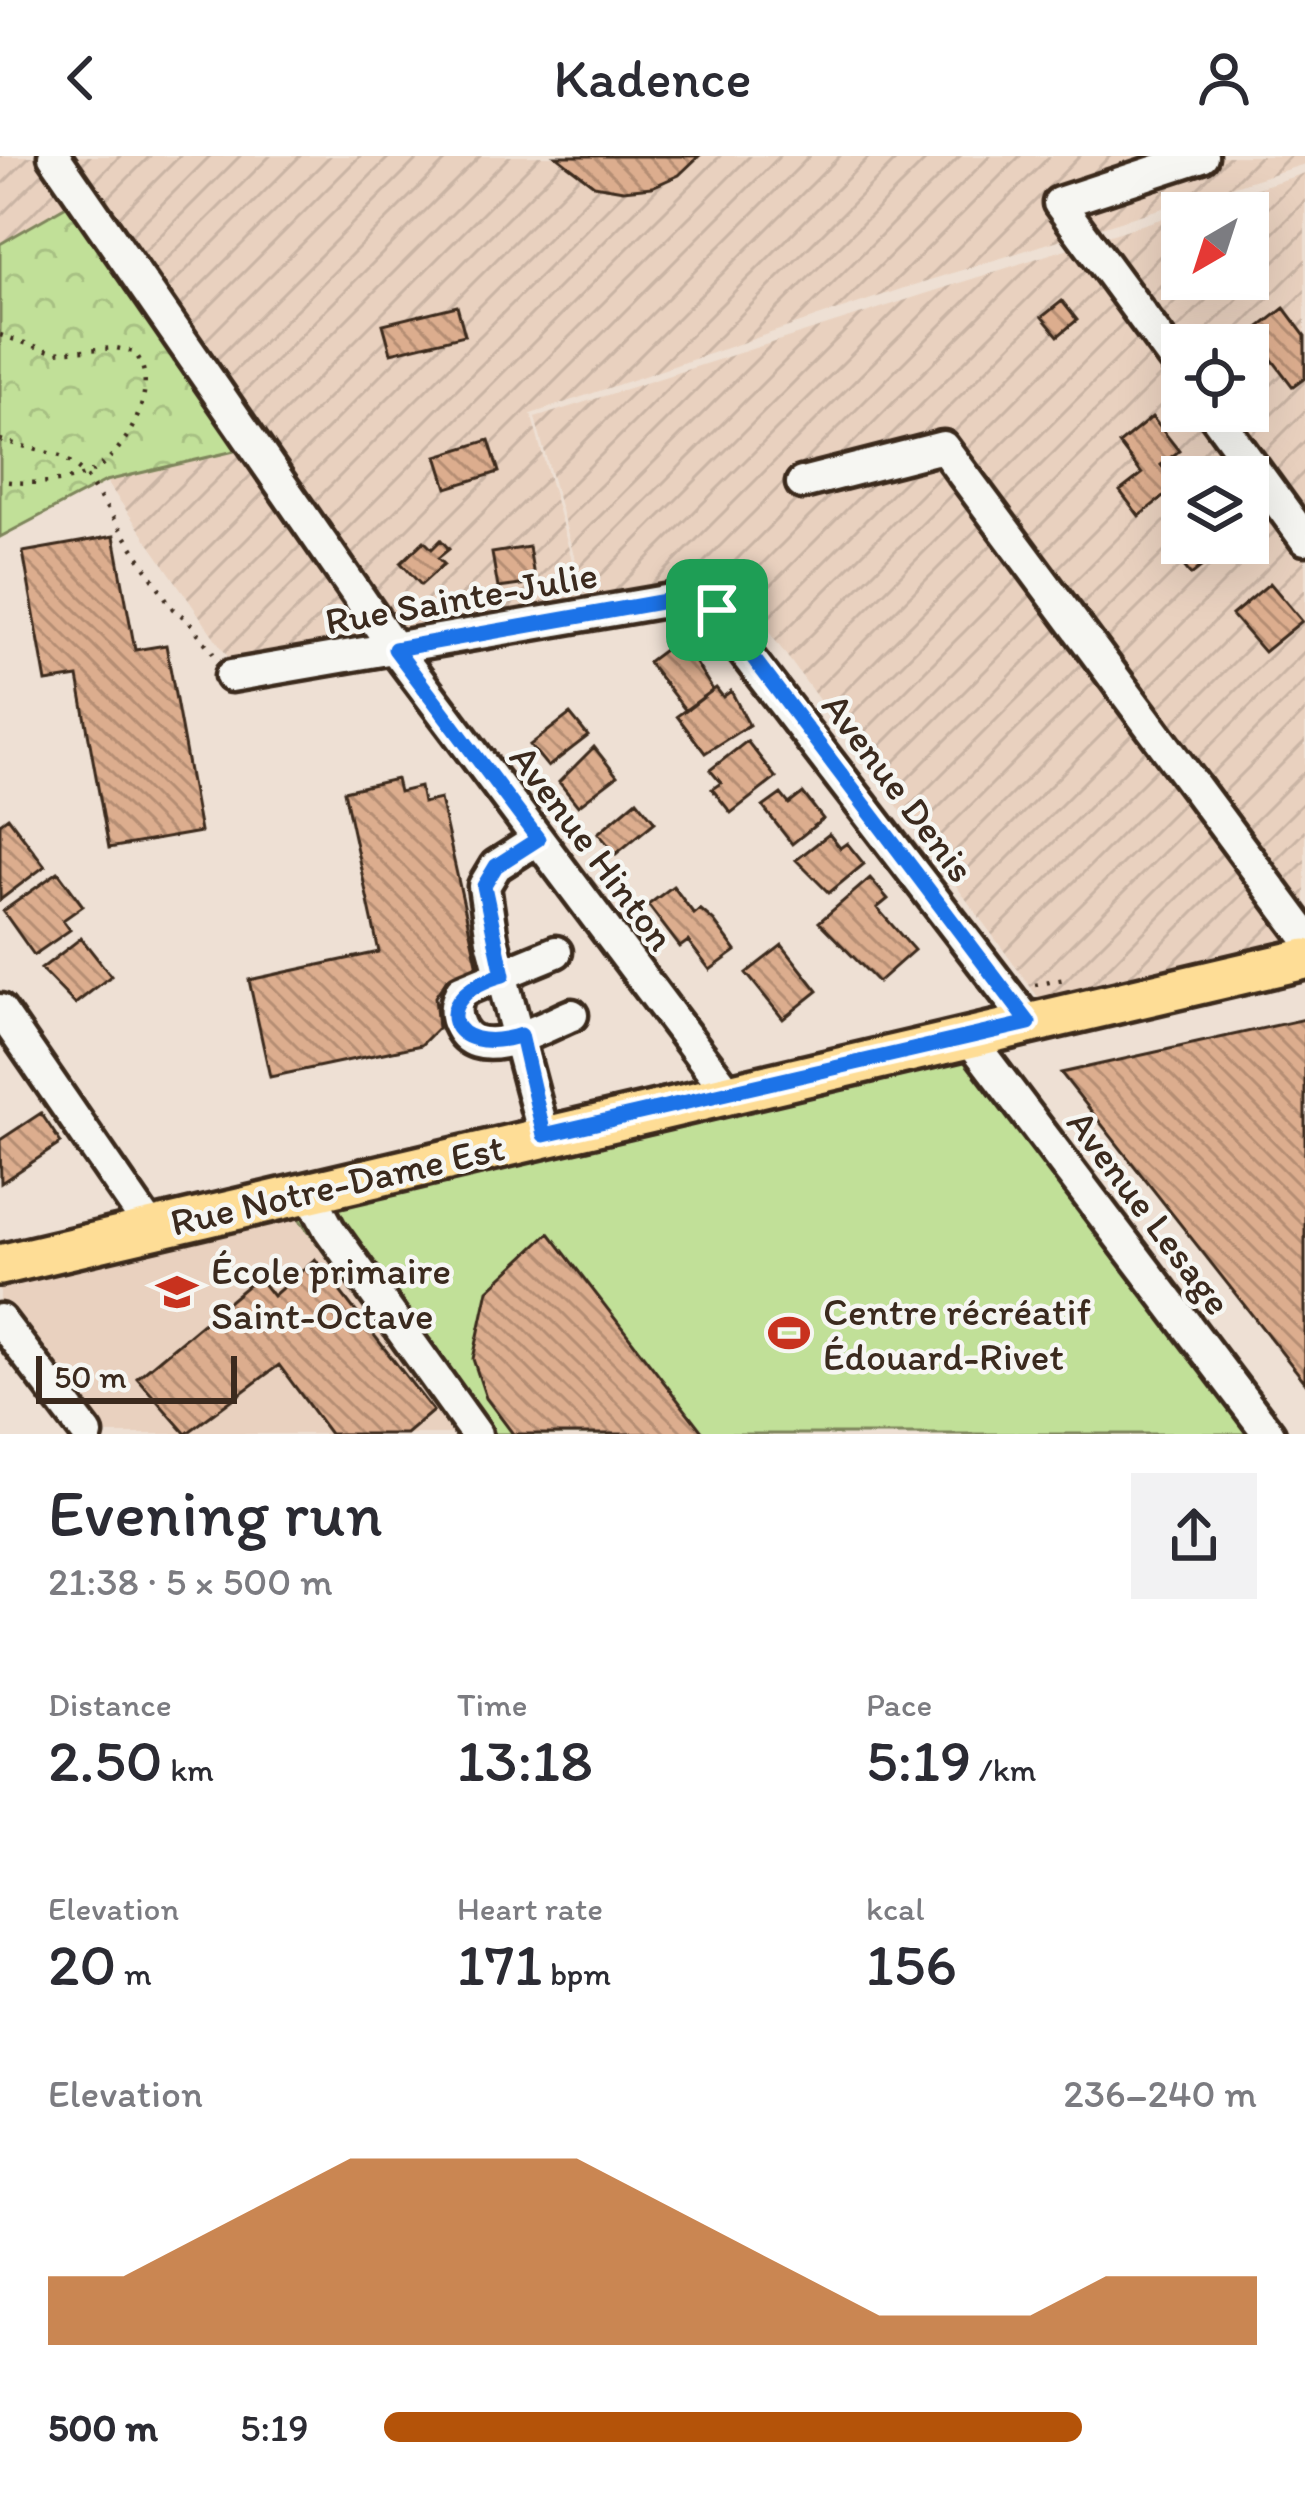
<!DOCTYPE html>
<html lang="en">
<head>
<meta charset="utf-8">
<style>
	:root { --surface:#fff; --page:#f2f2f3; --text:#2b2b33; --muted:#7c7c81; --accent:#b45309 }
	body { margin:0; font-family:Itim,sans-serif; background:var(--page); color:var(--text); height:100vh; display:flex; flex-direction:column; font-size:45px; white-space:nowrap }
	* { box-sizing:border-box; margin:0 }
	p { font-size:39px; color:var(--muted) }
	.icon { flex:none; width:66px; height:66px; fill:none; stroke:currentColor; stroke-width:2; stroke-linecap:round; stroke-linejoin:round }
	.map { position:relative; height:1278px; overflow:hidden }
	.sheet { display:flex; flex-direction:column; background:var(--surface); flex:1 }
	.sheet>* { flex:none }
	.needle { width:78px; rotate:219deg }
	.controls { position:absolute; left:1161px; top:36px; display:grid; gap:24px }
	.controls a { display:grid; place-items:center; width:108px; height:108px; border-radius:0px; background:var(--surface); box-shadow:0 12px 48px #0002; font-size:60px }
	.scale { position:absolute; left:36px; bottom:30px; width:201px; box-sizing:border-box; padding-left:12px; border:6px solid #3b2a1e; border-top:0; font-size:33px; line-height:42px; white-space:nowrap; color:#3b2a1e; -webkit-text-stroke:9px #f6f6f2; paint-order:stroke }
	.pin { position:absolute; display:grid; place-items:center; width:102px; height:102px; color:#fff; margin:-51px; border-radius:24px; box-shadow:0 6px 18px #0006 }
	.round { display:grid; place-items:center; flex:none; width:126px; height:126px; border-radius:0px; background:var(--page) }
	.head { display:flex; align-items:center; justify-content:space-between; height:204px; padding:0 48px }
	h1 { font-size:66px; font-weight:600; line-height:90px }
	.stats { display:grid; grid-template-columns:repeat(3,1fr); gap:18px; height:204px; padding:12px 48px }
	.stats div { display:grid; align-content:center }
	.stats b { font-size:60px; font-weight:600 }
	.stats small { font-size:33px; font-weight:400 }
	.stats p { font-size:33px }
	.chart { height:336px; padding:24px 48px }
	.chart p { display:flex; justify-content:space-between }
	.chart svg { width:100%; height:216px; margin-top:12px; fill:var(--accent); opacity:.7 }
	ul { padding:0 48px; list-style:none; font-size:39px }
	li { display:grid; grid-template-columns:192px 144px 1fr; align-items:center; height:90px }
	li i { height:30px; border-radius:15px; background:var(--accent) }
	header { display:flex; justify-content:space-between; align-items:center; height:156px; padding:0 48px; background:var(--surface); font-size:54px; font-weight:600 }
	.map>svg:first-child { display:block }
	.built { fill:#e9d1bf }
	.industrial { fill:url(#industrial-furrows); fill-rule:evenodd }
	.grass { fill:#c1e098; stroke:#7e855b; stroke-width:3 }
	.park { fill:url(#park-crowns); stroke:#7e855b; stroke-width:3 }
	.building { fill:url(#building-back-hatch); stroke:#3b2a1e; stroke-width:3 }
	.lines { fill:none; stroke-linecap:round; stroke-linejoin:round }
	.minor-casing { stroke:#3b2a1e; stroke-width:39 }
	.major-casing { stroke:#3b2a1e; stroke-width:48 }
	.path { stroke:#3b2a1e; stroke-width:4.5; stroke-dasharray:3 9; stroke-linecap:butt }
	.minor { stroke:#f6f6f2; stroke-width:30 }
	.major { stroke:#fedd96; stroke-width:39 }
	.route-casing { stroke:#fff; stroke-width:24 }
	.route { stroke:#1a73e8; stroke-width:15 }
	.labels { text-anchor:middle; stroke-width:9; stroke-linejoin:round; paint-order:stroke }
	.street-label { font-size:39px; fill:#3b2a1e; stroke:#f6f6f2 }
	.poi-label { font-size:39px; fill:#3b2a1e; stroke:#f6f6f2; text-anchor:start }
</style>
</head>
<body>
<header><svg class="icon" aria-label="back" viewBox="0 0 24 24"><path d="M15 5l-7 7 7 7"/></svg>Kadence<svg class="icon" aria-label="person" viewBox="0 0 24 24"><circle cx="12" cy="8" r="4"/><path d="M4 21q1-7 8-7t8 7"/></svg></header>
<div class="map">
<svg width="1305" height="1278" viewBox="0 0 1305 1278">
	<defs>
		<pattern id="industrial-furrows" width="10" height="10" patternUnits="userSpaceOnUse" patternTransform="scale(3)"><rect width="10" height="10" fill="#e9d1bf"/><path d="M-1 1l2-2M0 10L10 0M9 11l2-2" fill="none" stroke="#c9b4a4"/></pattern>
		<pattern id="park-crowns" width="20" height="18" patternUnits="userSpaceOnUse" patternTransform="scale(3)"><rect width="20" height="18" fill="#c1e098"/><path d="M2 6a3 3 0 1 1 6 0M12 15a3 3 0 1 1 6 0" fill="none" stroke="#a7c083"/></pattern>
		<pattern id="building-back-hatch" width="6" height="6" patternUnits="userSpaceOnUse" patternTransform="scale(3)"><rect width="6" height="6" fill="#dcad8e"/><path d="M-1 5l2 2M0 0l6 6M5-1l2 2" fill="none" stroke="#b48d73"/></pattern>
	</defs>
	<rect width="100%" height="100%" fill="#eee0d4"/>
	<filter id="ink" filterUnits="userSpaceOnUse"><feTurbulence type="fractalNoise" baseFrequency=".00833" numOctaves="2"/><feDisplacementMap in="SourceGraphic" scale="24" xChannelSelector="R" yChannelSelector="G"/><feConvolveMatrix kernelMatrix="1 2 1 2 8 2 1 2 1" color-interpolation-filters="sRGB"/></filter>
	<g filter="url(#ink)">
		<!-- built -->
		<path class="built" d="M282,1041L462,1278H87L0,1164V1109Z"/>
		<!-- industrial -->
		<path class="industrial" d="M0,0H1305V8L907,131L531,258L584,447L235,511L106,325L255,290L0,88Z
			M1305,17V784L1041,845L730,423L731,415L588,449L535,262ZM1182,57H1248V123H1182ZM1182,189H1248V255H1182ZM1182,321H1248V387H1182Z"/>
		<!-- grass -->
		<path class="grass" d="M969,882L1269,1278H462L282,1041Z"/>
		<!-- park -->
		<path class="park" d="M89,37L256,290L106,325L0,381V88Z"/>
		<!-- building -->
		<path class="building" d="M556,0H699L679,19L652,31L623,34L594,29Z
			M1062,145L1077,164L1058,180L1042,161Z
			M457,150L465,179L391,197L383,168Z
			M1284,152L1305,180V222L1293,231L1252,177Z
			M1152,261L1179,295L1161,309L1177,330L1139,360L1120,335L1142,318L1119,288Z
			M489,284L499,316L447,332L437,300Z
			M114,380L135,494L166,489L200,676L109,692L78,521L46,526L23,396Z
			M1182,383V387L1226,391L1191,419L1170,393Z
			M441,384L449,393L438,402L444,408L421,429L401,407L424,385L432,393Z
			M529,391L535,427L498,432L492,397Z
			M1270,427L1302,465L1264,496L1232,459Z
			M680,482L713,534L686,555L648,506Z
			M716,532L723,541L731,535L749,569L705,597L677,560Z
			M570,558L588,580L548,611L530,589Z
			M747,585L776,622L731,657L712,633L721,627L710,614Z
			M594,591L617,620L578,650L559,626Z
			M396,623L399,636L420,631L423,647L440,643L479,816L447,823L435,841L438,872L421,889L270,921L249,824L379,796L344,635Z
			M803,637L823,663L792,688L763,651L781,638L789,648Z
			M637,644L655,666L616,698L598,677Z
			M8,661L45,710L0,744V667Z
			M829,678L840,692L847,687L864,708L829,737L796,704Z
			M58,716L83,750L63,764L70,774L34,799L3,755Z
			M870,722L888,743L877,752L914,794L878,826L819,766Z
			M673,730L694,758L700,753L714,765L736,795L710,814L688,785L680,791L648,749Z
			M81,782L111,820L75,848L41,813Z
			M782,789L818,835L783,863L746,817Z
			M1305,863V1226L1061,917Z
			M41,957L61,987L1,1027L0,984Z
			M549,1077L704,1278H513L486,1242L473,1203L488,1134Z
			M315,1103L433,1255L406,1278H330L279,1209L186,1278L137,1222L258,1121L273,1140Z"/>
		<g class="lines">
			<!-- minor casing -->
			<g class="minor-casing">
				<path id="minor" d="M54,0L395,493L728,936
					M1182,214L1059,47L1202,0
					M1212,255L1305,383
					M802,327L943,291L1305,779
					M231,520L677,443L704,444L1029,867
					M538,683L496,710L484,730L492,784L544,979
					M556,796L461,835C455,848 453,858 460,871C479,910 544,870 572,859
					M0,854L151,1073
					M969,882L1269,1278
					M309,1035L329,1073L476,1278
					M0,1164L87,1278"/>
			</g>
			<!-- major casing -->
			<g class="major-casing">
				<path id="major" d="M0,1109L1305,803"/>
			</g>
			<!-- path -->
			<path class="path" d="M0,179L53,196L116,192L134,196C165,231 123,305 84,319C58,328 26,328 0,325
				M0,284L64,301L85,319L173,453L189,465L215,500
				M1035,829L1065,823"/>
			<!-- minor -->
			<use href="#minor" class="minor"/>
			<!-- major -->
			<use href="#major" class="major"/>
		</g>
	</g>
	<g class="lines" filter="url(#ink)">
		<!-- route casing -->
		<g class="route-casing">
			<path id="route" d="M677,443L704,444L717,454L1029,867L544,979L521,879C447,903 425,840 503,819L484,730L496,710L538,683L395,493Z"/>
		</g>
		<!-- route -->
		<use href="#route" class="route"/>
	</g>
	<!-- icons -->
	<defs>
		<g id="school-bare" transform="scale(3.24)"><path d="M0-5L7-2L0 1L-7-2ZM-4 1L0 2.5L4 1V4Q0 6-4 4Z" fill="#c8321e" stroke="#f6f6f2" stroke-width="2.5" paint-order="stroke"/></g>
		<g id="stadium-bare" transform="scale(3.24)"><path d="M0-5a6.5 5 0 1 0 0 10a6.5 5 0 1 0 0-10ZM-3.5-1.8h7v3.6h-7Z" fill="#c8321e" stroke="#f6f6f2" stroke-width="2.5" paint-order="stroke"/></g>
	</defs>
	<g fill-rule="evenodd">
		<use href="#school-bare" x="177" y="1136"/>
		<use href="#stadium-bare" x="789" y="1177"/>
	</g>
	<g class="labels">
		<!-- street labels -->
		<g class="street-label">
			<text transform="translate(461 441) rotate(-10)" y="14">Rue Sainte-Julie</text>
			<text transform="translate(899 631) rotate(53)" y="14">Avenue Denis</text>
			<text transform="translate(593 691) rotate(53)" y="14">Avenue Hinton</text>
			<text transform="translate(337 1028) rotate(-13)" y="14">Rue Notre-Dame Est</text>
			<text transform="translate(1150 1056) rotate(53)" y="14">Avenue Lesage</text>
		</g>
		<!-- poi labels -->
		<g class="poi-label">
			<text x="211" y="1128">École primaire<tspan x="211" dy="45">Saint-Octave</tspan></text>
			<text x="823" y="1169">Centre récréatif<tspan x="823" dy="45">Édouard-Rivet</tspan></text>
		</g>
	</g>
</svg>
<div class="controls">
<a><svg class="needle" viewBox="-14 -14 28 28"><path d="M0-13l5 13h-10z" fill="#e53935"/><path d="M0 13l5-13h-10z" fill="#7c7c81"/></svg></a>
<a><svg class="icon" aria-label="locate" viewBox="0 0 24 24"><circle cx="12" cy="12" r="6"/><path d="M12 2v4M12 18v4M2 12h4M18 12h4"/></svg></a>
<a><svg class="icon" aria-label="layers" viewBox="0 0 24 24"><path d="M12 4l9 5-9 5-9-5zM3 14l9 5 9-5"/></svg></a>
</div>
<div class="scale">50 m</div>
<div class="pin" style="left:717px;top:454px;background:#1e9e55"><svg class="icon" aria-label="arrive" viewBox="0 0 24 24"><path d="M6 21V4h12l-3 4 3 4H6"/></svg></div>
</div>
<section class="sheet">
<div class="head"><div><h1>Evening run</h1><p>21:38 · 5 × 500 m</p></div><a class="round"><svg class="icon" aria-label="share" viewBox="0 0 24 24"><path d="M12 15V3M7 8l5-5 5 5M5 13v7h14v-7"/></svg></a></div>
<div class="stats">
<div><p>Distance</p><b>2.50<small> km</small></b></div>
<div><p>Time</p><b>13:18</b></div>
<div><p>Pace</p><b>5:19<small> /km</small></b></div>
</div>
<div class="stats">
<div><p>Elevation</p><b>20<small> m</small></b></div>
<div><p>Heart rate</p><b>171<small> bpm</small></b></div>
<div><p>kcal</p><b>156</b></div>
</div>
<div class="chart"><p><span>Elevation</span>236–240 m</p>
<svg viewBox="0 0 160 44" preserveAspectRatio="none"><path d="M0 44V30L10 30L20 22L30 14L40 6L50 6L60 6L70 6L80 14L90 22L100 30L110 38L120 38L130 38L140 30L150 30L160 30V44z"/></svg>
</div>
<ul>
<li><b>500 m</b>5:19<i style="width:80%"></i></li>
</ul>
</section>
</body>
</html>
